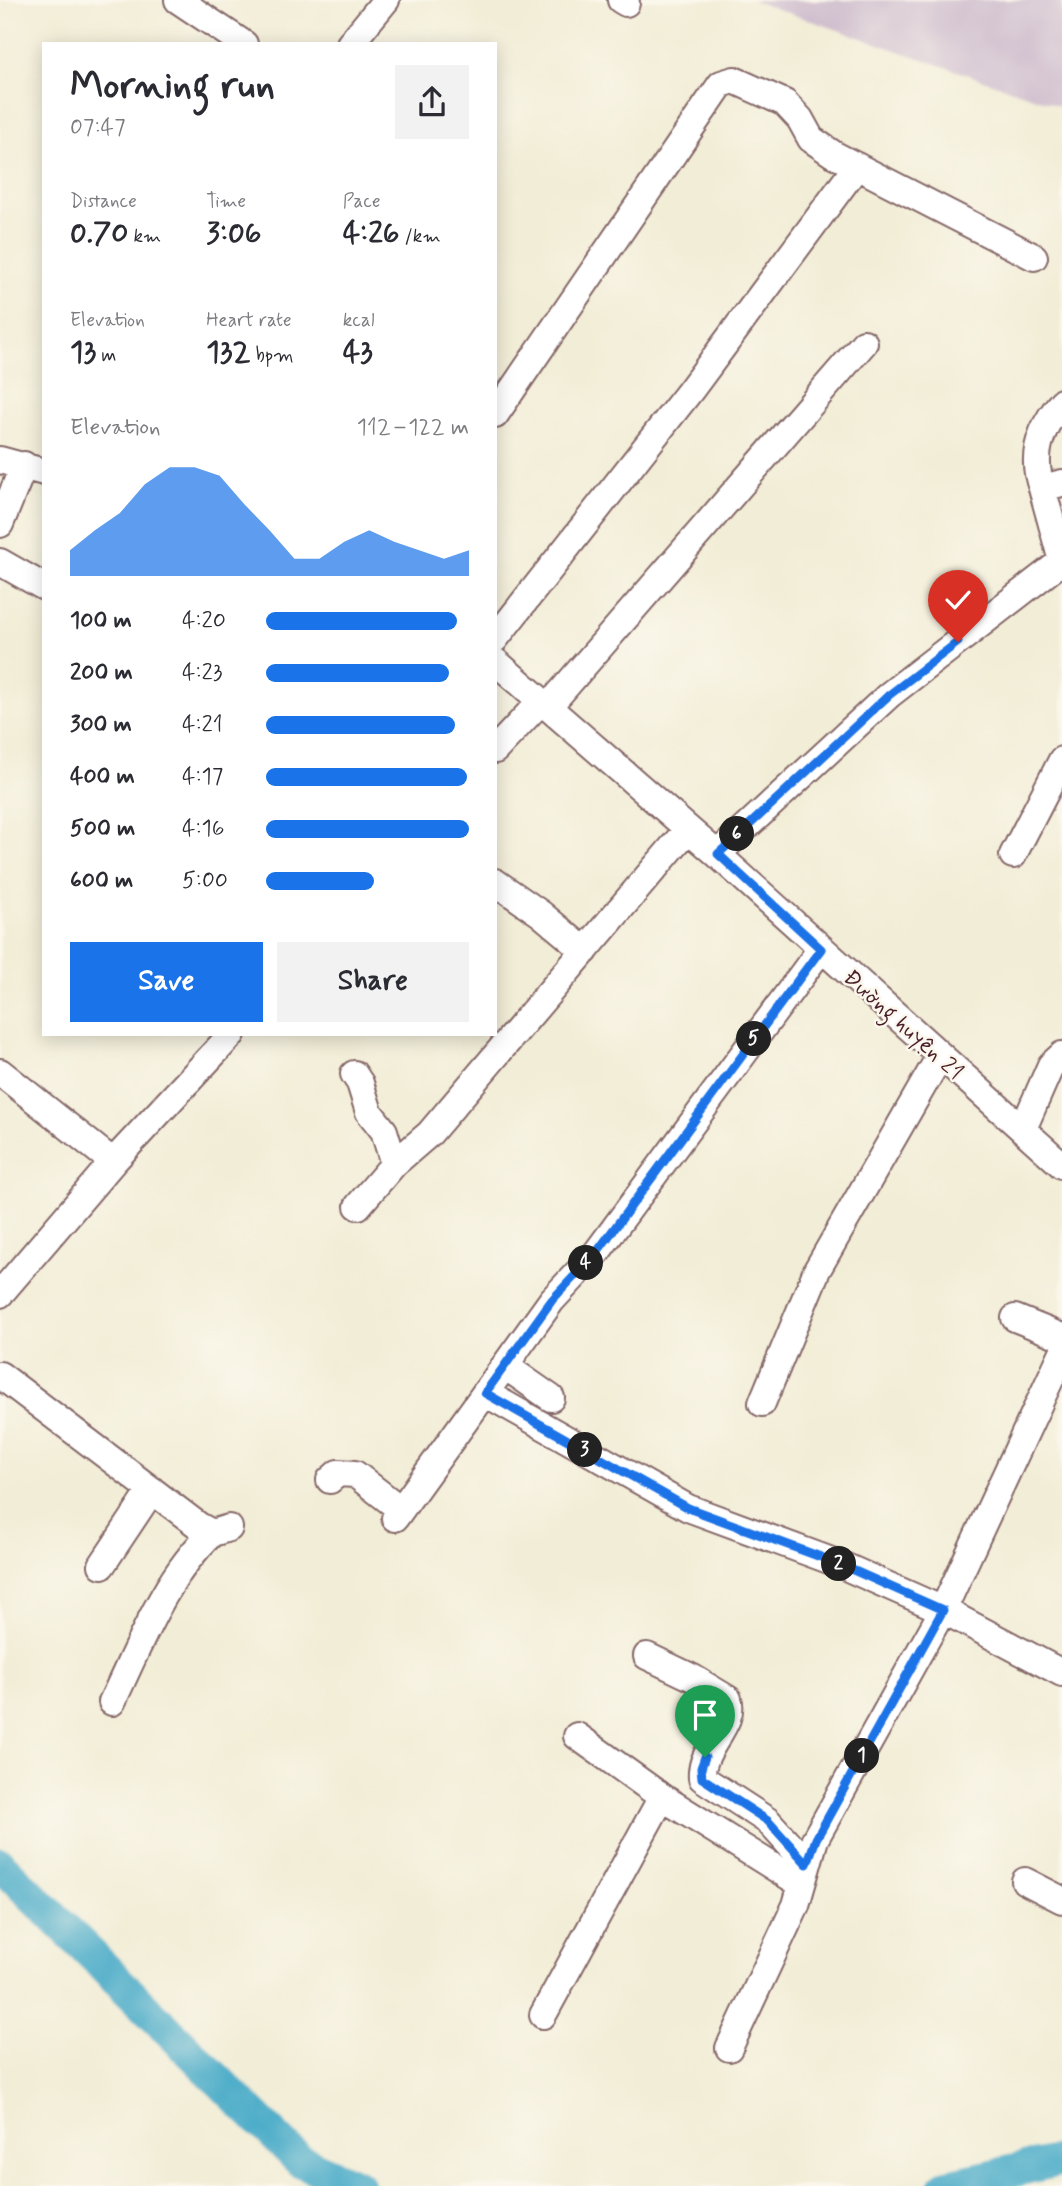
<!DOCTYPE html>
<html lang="en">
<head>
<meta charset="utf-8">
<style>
	:root { --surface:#fff; --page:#f2f2f3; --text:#2b2b33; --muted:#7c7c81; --accent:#1a73e8 }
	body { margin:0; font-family:Mynerve,sans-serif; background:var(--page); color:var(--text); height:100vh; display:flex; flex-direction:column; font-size:26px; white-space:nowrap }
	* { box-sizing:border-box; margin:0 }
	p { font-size:23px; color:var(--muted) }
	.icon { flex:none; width:38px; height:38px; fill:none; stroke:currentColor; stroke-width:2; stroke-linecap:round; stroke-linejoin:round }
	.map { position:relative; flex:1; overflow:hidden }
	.panel { position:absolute; left:42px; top:42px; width:455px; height:994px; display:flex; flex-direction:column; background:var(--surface); border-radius:0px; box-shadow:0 4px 18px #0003 }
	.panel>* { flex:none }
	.pin { position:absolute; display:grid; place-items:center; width:60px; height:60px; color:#fff; margin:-72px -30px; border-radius:50% 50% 50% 0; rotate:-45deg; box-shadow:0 0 7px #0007 }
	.pin .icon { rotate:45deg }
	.km { position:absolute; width:35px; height:35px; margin:-18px; border-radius:50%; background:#222; color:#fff; font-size:19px; line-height:35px; text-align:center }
	.round { display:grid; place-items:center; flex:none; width:74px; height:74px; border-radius:0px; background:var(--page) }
	.headline { display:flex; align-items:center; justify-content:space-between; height:119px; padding:0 28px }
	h1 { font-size:38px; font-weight:700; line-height:52px }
	.metrics { display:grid; grid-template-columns:repeat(3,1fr); gap:10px; height:119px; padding:7px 28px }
	.metrics div { display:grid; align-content:center }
	.metrics b { font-size:30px; font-weight:700 }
	.metrics small { font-size:19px; font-weight:400 }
	.metrics p { font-size:19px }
	.chart { height:196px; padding:14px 28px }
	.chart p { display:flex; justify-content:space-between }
	.chart svg { width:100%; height:126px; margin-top:7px; fill:var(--accent); opacity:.7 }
	.action { display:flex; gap:14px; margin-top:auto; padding:14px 28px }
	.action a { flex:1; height:80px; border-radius:0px; background:var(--accent); color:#fff; font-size:28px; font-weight:700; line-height:80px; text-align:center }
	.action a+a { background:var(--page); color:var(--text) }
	ul { padding:0 28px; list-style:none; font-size:23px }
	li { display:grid; grid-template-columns:112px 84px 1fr; align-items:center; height:52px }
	li i { height:18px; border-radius:9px; background:var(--accent) }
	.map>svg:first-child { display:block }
	.industrial { fill:#cfbdce }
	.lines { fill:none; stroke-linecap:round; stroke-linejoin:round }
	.river { stroke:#48abc8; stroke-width:33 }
	.minor-casing { stroke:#856767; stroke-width:30 }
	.minor { stroke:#fff; stroke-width:26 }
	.route-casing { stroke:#fff; stroke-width:14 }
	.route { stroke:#1a73e8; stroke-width:9 }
	.labels { text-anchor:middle; stroke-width:5; stroke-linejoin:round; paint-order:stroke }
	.street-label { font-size:23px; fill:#4a1f2b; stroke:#fbf7ec }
</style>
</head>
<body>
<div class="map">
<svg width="1062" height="2186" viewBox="0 0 1062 2186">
	<rect width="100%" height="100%" fill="#fbf7ec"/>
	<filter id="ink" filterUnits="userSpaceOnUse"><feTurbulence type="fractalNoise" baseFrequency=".0143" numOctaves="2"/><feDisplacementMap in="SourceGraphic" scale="14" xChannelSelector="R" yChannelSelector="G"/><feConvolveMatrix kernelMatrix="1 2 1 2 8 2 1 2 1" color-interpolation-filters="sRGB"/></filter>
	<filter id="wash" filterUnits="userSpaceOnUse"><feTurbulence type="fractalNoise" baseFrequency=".00686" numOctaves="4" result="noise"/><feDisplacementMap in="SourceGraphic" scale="28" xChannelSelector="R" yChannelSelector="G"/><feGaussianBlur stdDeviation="1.57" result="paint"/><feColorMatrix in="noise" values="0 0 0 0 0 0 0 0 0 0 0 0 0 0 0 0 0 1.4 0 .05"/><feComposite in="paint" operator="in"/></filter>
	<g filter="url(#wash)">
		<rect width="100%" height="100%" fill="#f2edd6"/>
		<!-- industrial -->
		<path class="industrial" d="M751,0H1062V107Z"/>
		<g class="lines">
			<!-- river -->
			<path class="river" d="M0,1864L300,2161L358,2186
				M945,2186L1062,2160"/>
		</g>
	</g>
	<g filter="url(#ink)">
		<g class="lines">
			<!-- minor casing -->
			<g class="minor-casing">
				<path id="minor" d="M178,0L244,44
					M621,0L626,3
					M350,44L386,0
					M495,415L721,84L734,80L785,103L800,119L811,139L833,154L1034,257
					M0,460L44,472
					M1062,483L1042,488L1062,561
					M1042,488C1030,456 1040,428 1062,402
					M0,524L24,465
					M0,562L44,587
					M495,639L690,391L857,166
					M495,661L717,854L1062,1165
					M548,707L864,343
					M495,750L541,701
					M717,854L889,695L1062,561
					M1013,855L1062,760
					M495,882L541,914L585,951
					M0,1072L113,1162
					M354,1074L360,1083L369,1112L384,1131L394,1164
					M1023,1129L1051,1065L1062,1055
					M358,1206L394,1164L430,1133L688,829
					M0,1294L113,1162L232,1034
					M1015,1318L1062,1337
					M505,1366L551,1398
					M0,1375L199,1526L212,1533L229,1528
					M485,1393L688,1508L837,1563L943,1610L1062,1673
					M762,1403L817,1270L940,1056
					M330,1480L338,1473L355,1474L400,1509
					M395,1518L552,1300L597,1252L821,949
					M102,1565L152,1490
					M647,1656L693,1678L728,1699C737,1724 699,1749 702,1778L768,1821L807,1864
					M112,1702C140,1644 164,1578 212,1533
					M577,1736L662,1797L801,1884
					M1025,1881L1062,1900
					M543,2015L662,1797
					M729,2048L796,1905L815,1839L943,1610L1062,1354"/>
			</g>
			<!-- minor -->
			<use href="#minor" class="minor"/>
		</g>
	</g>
	<g class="lines" filter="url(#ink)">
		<!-- route casing -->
		<g class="route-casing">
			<path id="route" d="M705,1757L701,1768L702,1778L768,1821L807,1864L816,1839L943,1610L837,1563L688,1508L485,1393L552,1300L597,1252L821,949L718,854L889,695L958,642"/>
		</g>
		<!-- route -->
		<use href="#route" class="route"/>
	</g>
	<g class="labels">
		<!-- street labels -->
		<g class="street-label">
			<text transform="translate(904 1024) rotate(42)" y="8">Đường huyện 21</text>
		</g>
	</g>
</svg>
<div class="pin" style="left:705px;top:1757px;background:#1e9e55"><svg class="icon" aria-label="arrive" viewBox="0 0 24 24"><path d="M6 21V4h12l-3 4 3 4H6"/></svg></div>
<div class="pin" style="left:958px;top:642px;background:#d93025"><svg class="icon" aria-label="check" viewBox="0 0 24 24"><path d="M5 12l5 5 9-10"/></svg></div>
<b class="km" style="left:862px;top:1756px">1</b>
<b class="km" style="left:839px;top:1564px">2</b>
<b class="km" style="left:585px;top:1450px">3</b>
<b class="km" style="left:586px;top:1263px">4</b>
<b class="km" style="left:754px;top:1039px">5</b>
<b class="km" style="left:737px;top:834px">6</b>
<section class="panel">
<div class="headline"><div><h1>Morning run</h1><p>07:47</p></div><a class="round"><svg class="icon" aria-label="share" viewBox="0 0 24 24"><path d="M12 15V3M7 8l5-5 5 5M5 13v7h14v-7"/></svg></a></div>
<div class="metrics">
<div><p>Distance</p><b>0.70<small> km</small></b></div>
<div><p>Time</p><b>3:06</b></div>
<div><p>Pace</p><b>4:26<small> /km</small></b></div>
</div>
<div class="metrics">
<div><p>Elevation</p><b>13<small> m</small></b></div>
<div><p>Heart rate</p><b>132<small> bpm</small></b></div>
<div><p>kcal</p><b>43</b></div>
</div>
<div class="chart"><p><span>Elevation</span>112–122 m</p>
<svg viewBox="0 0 160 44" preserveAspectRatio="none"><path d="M0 44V35L10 28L20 22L30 12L40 6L50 6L60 9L70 19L80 28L90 38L100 38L110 32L120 28L130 32L140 35L150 38L160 35V44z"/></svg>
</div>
<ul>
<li><b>100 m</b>4:20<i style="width:94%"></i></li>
<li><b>200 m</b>4:23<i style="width:90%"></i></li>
<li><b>300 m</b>4:21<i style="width:93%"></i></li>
<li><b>400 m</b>4:17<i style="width:99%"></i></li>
<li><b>500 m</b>4:16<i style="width:100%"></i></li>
<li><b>600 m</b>5:00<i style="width:53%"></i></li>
</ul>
<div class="action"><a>Save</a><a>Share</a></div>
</section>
</div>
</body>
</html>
